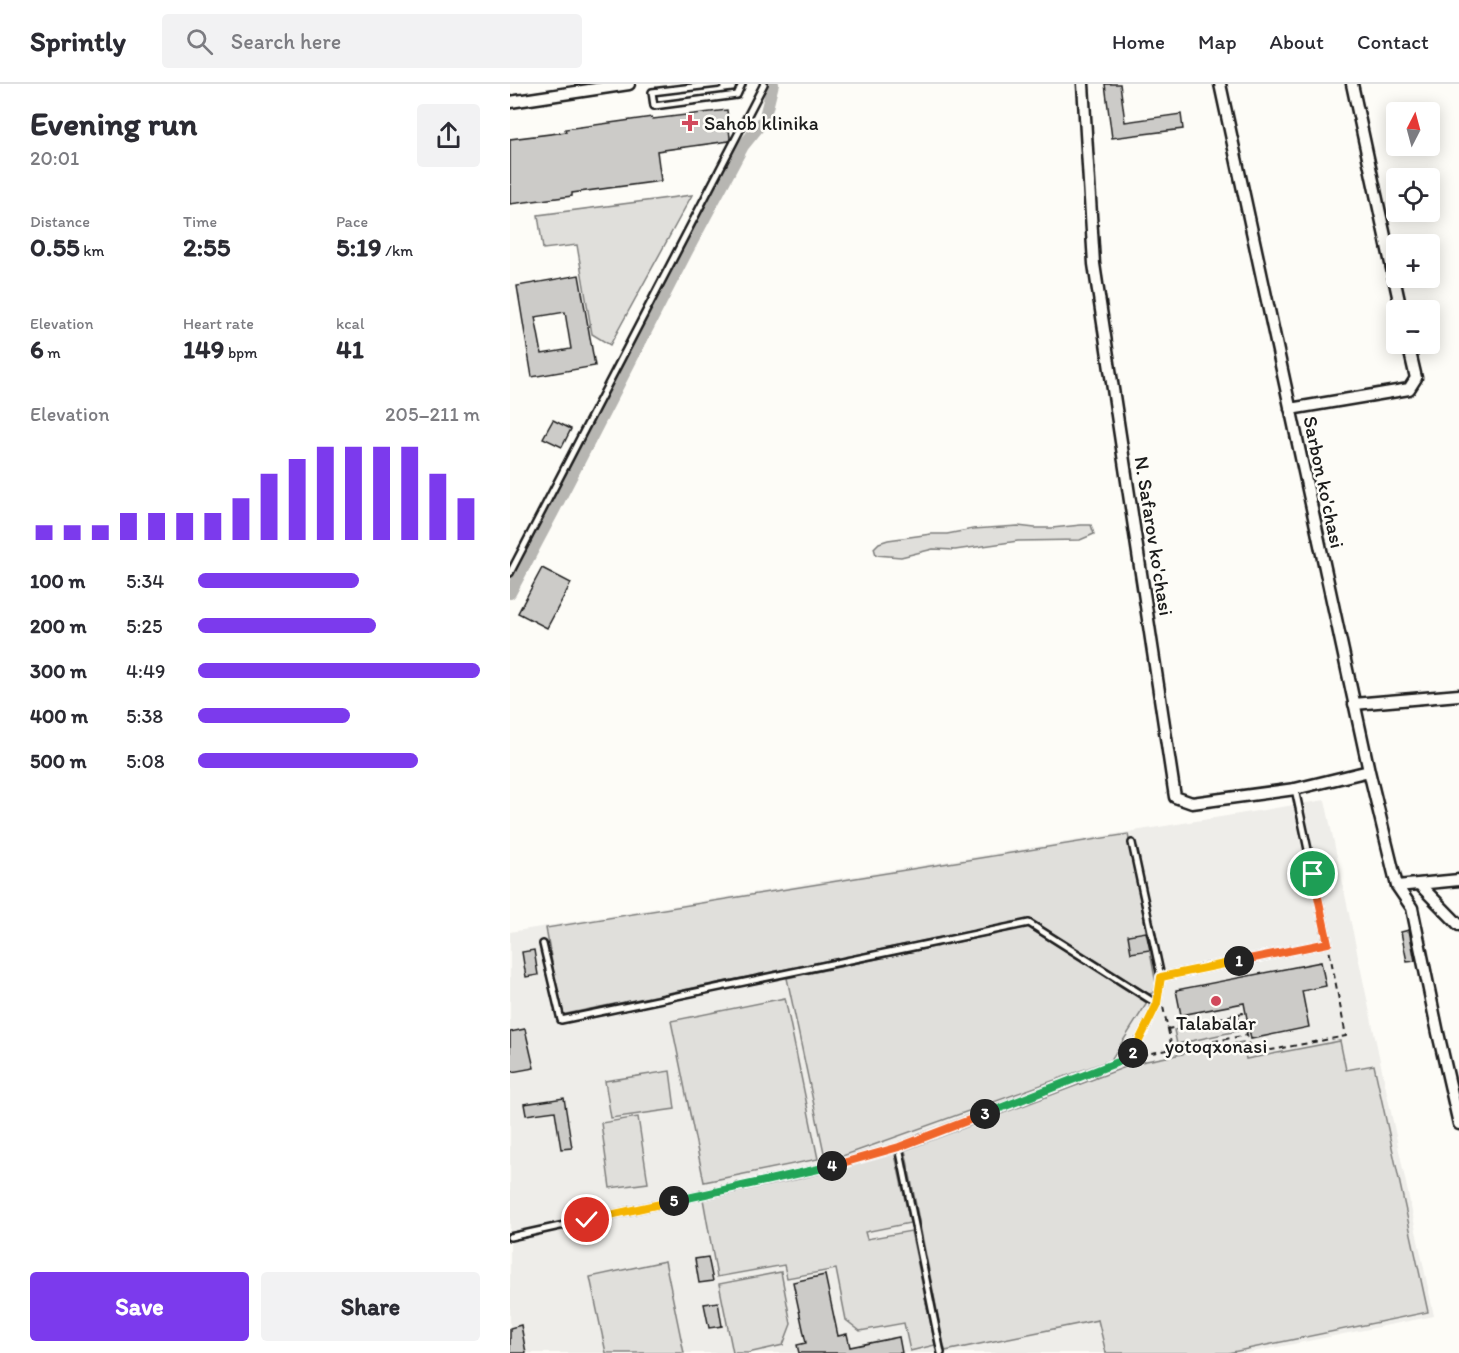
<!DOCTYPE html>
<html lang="en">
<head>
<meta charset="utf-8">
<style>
	:root { --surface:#fff; --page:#f2f2f3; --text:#2b2b33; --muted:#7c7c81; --line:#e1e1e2; --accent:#7c3aed }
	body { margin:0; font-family:Itim,sans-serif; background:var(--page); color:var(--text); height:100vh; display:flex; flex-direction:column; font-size:22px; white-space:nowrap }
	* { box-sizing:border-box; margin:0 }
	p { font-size:20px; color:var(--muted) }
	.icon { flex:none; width:33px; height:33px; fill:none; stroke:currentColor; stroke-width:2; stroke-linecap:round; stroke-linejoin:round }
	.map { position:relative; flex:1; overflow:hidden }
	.sheet { display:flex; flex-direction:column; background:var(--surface); width:510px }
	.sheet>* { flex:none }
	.needle { width:39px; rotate:6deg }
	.tools { position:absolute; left:876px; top:18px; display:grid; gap:12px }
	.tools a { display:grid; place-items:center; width:54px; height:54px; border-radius:6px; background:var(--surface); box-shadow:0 3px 15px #0003; font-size:30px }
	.pin { position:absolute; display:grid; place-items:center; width:51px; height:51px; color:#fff; margin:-26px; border:3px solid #fff; border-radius:50%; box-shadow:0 2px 6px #0007 }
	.km { position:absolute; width:30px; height:30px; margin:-15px; border-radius:50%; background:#222; color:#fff; font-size:16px; line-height:30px; text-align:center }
	.round { display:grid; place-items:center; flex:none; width:63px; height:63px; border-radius:6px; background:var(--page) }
	.overview { display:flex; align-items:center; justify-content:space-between; height:102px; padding:0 30px }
	h1 { font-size:33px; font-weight:700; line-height:45px }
	.figures { display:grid; grid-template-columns:repeat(3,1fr); gap:9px; height:102px; padding:6px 30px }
	.figures div { display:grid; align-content:center }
	.figures b { font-size:26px; font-weight:700 }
	.figures small { font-size:16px; font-weight:400 }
	.figures p { font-size:16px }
	.chart { height:168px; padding:12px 30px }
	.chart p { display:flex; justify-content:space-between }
	.chart svg { width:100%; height:108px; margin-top:6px; stroke:var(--accent); stroke-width:6 }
	.action { display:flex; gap:12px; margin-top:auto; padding:12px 30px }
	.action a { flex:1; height:69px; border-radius:6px; background:var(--accent); color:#fff; font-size:24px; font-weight:700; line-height:69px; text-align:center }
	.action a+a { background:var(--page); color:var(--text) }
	ul { padding:0 30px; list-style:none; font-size:20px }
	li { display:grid; grid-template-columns:96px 72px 1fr; align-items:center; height:45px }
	li i { height:15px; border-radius:8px; background:var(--accent) }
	header { display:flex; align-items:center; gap:36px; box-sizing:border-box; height:84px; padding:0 30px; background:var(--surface); border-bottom:2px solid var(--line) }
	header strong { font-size:28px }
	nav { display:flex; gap:33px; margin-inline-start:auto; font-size:21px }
	.search { width:420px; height:54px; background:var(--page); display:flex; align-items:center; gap:15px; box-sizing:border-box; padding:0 21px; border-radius:6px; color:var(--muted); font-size:22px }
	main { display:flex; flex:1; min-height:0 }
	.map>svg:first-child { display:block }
	.built { fill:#eeede9 }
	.green { fill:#e0dfdb; stroke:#7e7e7c; stroke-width:1.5 }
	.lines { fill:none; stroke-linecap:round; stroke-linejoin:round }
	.canal { stroke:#b7b6b2; stroke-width:12 }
	.building { fill:#cccbc8; stroke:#1c1c1c; stroke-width:1.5; fill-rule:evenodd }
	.service-casing { stroke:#1c1c1c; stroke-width:10 }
	.minor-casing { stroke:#1c1c1c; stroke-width:15 }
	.path { stroke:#1c1c1c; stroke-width:2; stroke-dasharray:6 4.5; stroke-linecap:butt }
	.service { stroke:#fdfcf7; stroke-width:5 }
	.minor { stroke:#fdfcf7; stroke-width:10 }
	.split-1-casing { stroke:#fff; stroke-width:12 }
	.split-2-casing { stroke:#fff; stroke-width:12 }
	.split-3-casing { stroke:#fff; stroke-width:12 }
	.split-4-casing { stroke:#fff; stroke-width:12 }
	.split-5-casing { stroke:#fff; stroke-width:12 }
	.split-6-casing { stroke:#fff; stroke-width:12 }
	.split-1 { stroke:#f0652b; stroke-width:8 }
	.split-2 { stroke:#f5b400; stroke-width:8 }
	.split-3 { stroke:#22a559; stroke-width:8 }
	.split-4 { stroke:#f0652b; stroke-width:8 }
	.split-5 { stroke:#22a559; stroke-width:8 }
	.split-6 { stroke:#f5b400; stroke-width:8 }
	.poi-dot { fill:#d1495b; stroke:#fdfcf7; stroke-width:2 }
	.labels { text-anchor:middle; stroke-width:5; stroke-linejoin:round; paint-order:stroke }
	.poi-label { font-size:20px; fill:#1c1c1c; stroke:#fdfcf7; text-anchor:start }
	.street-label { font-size:20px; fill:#1c1c1c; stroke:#fdfcf7 }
</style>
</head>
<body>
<header>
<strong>Sprintly</strong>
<div class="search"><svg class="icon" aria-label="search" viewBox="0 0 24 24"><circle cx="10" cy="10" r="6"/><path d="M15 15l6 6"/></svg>Search here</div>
<nav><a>Home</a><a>Map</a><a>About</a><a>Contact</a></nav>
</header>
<main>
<section class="sheet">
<div class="overview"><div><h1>Evening run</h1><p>20:01</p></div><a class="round"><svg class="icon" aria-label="share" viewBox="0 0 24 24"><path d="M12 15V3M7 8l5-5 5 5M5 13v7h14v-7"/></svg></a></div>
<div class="figures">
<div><p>Distance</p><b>0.55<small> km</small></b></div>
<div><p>Time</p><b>2:55</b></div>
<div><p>Pace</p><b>5:19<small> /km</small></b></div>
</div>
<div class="figures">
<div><p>Elevation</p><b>6<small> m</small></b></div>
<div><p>Heart rate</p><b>149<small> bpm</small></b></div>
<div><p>kcal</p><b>41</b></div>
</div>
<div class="chart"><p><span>Elevation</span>205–211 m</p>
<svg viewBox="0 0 160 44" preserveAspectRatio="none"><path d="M5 44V38M15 44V38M25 44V38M35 44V33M45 44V33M55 44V33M65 44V33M75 44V27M85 44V17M95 44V11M105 44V6M115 44V6M125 44V6M135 44V6M145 44V17M155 44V27"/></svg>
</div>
<ul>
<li><b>100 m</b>5:34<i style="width:57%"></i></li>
<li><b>200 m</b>5:25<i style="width:63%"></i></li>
<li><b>300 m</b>4:49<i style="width:100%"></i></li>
<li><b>400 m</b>5:38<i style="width:54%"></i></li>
<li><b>500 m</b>5:08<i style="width:78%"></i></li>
</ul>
<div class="action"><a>Save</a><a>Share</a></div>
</section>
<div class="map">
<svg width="949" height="1269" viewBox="0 0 949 1269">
	<rect width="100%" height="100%" fill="#fdfcf7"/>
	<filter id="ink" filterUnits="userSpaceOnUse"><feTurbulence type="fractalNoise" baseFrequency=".0167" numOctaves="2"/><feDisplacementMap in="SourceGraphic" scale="12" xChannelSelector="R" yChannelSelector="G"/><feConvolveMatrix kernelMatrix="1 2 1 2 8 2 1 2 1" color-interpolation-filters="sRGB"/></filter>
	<g filter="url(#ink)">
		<!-- built -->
		<path class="built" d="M815,716L924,1232L738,1269H0V848Z"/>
		<!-- green -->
		<path class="green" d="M182,111L100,261L82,250L67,161L33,165L28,131Z
			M571,441H581L584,450L570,456L508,457L445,466L423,465L391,473L366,471L364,464L369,459L378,456L421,450H437L463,445L508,442L525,444H542Z
			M618,750L646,900L643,909L639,910L520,835L51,931L36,844Z
			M518,843L637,919L601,976L316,1078L277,894Z
			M275,914L308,1075L194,1098L161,937Z
			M729,933L732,946L667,960L664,946Z
			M830,957L836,986L864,981L918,1228L718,1269H596L588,1236L435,1267L395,1066L626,979L733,958L736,975Z
			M160,987L165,1025L101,1034L95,997Z
			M128,1033L138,1099L100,1104L91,1039Z
			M384,1066L400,1139L355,1148L357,1155L401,1147L425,1261L400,1267L394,1239L350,1247L336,1236L326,1185L277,1194L274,1181L207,1193L193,1115L288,1095L348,1079Z
			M155,1177L174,1269H96L80,1193Z
			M271,1188L281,1240L273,1261L238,1269H223L209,1200Z"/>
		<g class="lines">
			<!-- canal -->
			<path class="canal" d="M0,509L43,428L176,169L233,62L254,36L263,0"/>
		</g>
		<!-- building -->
		<path class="building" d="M595,0H610L615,38L671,30L673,45L602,54Z
			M217,26L220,54L219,57L147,67L151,97L62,109V112L0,120V55L56,48L55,45L107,38L142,33L143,35Z
			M69,191L85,282L22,293L7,202ZM55,228L61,265L32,270L25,233Z
			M43,336L61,345L52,363L33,354Z
			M32,484L61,499L37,544L8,529Z
			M899,846L905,877L897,878L891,848Z
			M636,848L640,866L621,869L618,851Z
			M24,866L28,891L16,893L12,868Z
			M811,878L816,902L792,907L799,943L741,955L734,919L671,931L666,906Z
			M15,945L24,984L2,988L0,980V948Z
			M54,1014L62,1064L51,1065L45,1027L16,1031L14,1020Z
			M198,1173L203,1197L189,1199L185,1175Z
			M315,1191L328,1252L337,1250L340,1263L389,1253L392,1269H289L287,1261L296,1259L283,1198Z
			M208,1218L212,1242L199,1244L194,1220Z
			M11,1241L16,1269H0V1244Z"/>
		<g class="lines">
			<!-- service casing -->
			<g class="service-casing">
				<path id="service" d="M208,0L142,8L144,22L227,11L232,0
					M0,489L254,0
					M622,759L651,893L647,920
					M651,893L818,859L785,705
					M389,1063L431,1269
					M0,1153L309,1085L389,1063L621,973L647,920L519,839L51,936L33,860"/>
			</g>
			<!-- minor casing -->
			<g class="minor-casing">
				<path id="minor" d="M573,0L584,180L665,713L682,719L785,705L859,687
					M710,0L859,687L887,802L902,824L928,949L949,1040
					M842,0L891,226
					M0,18L119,0
					M780,325L899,305L906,294L898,260
					M844,620L949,611
					M909,800L949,841
					M887,802L949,796"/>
			</g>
			<!-- path -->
			<path class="path" d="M653,923L658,945L733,929L737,951
				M658,945L662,965
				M631,971L737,951L740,970L836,952L819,865"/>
			<!-- service -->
			<use href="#service" class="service"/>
			<!-- minor -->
			<use href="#minor" class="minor"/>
		</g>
	</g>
	<g class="lines" filter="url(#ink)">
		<!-- split-1 casing -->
		<g class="split-1-casing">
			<path id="split-1" d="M729,877L818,859L803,790"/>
		</g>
		<!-- split-2 casing -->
		<g class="split-2-casing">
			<path id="split-2" d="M623,969L647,920L651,893L729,877"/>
		</g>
		<!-- split-3 casing -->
		<g class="split-3-casing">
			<path id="split-3" d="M475,1030L621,973L623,969"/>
		</g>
		<!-- split-4 casing -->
		<g class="split-4-casing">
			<path id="split-4" d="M322,1082L389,1063L475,1030"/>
		</g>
		<!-- split-5 casing -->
		<g class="split-5-casing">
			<path id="split-5" d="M164,1117L322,1082"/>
		</g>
		<!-- split-6 casing -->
		<g class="split-6-casing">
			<path id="split-6" d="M77,1136L164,1117"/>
		</g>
		<!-- split-1 -->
		<use href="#split-1" class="split-1"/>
		<!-- split-2 -->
		<use href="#split-2" class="split-2"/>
		<!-- split-3 -->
		<use href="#split-3" class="split-3"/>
		<!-- split-4 -->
		<use href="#split-4" class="split-4"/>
		<!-- split-5 -->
		<use href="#split-5" class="split-5"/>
		<!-- split-6 -->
		<use href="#split-6" class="split-6"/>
	</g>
	<!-- markers -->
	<g class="poi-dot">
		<path d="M177 30h6v6h6v6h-6v6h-6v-6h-6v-6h6z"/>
		<circle cx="706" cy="917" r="6"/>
	</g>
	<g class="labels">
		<!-- poi labels -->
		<g class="poi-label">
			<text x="194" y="46">Sahob klinika</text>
			<text x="706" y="946" text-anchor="middle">Talabalar<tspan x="706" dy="23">yotoqxonasi</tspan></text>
		</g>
		<!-- street labels -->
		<g class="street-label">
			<text transform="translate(814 398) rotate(78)" y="7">Sarbon ko'chasi</text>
			<text transform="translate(644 452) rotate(81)" y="7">N. Safarov ko'chasi</text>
		</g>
	</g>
</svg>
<div class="tools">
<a><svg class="needle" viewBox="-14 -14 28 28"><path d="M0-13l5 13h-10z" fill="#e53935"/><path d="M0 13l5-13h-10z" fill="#7c7c81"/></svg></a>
<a><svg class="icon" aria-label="locate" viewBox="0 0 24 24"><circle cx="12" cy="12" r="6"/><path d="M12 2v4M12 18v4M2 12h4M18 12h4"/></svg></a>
<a>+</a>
<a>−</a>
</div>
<div class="pin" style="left:803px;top:790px;background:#1e9e55"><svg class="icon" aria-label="arrive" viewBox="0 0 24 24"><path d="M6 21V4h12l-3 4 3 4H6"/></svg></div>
<div class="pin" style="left:77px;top:1136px;background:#d93025"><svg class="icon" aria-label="check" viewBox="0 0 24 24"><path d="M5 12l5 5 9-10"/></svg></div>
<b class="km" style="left:729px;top:877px">1</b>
<b class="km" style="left:623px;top:969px">2</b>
<b class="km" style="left:475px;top:1030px">3</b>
<b class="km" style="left:322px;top:1082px">4</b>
<b class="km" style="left:164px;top:1117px">5</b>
</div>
</main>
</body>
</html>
